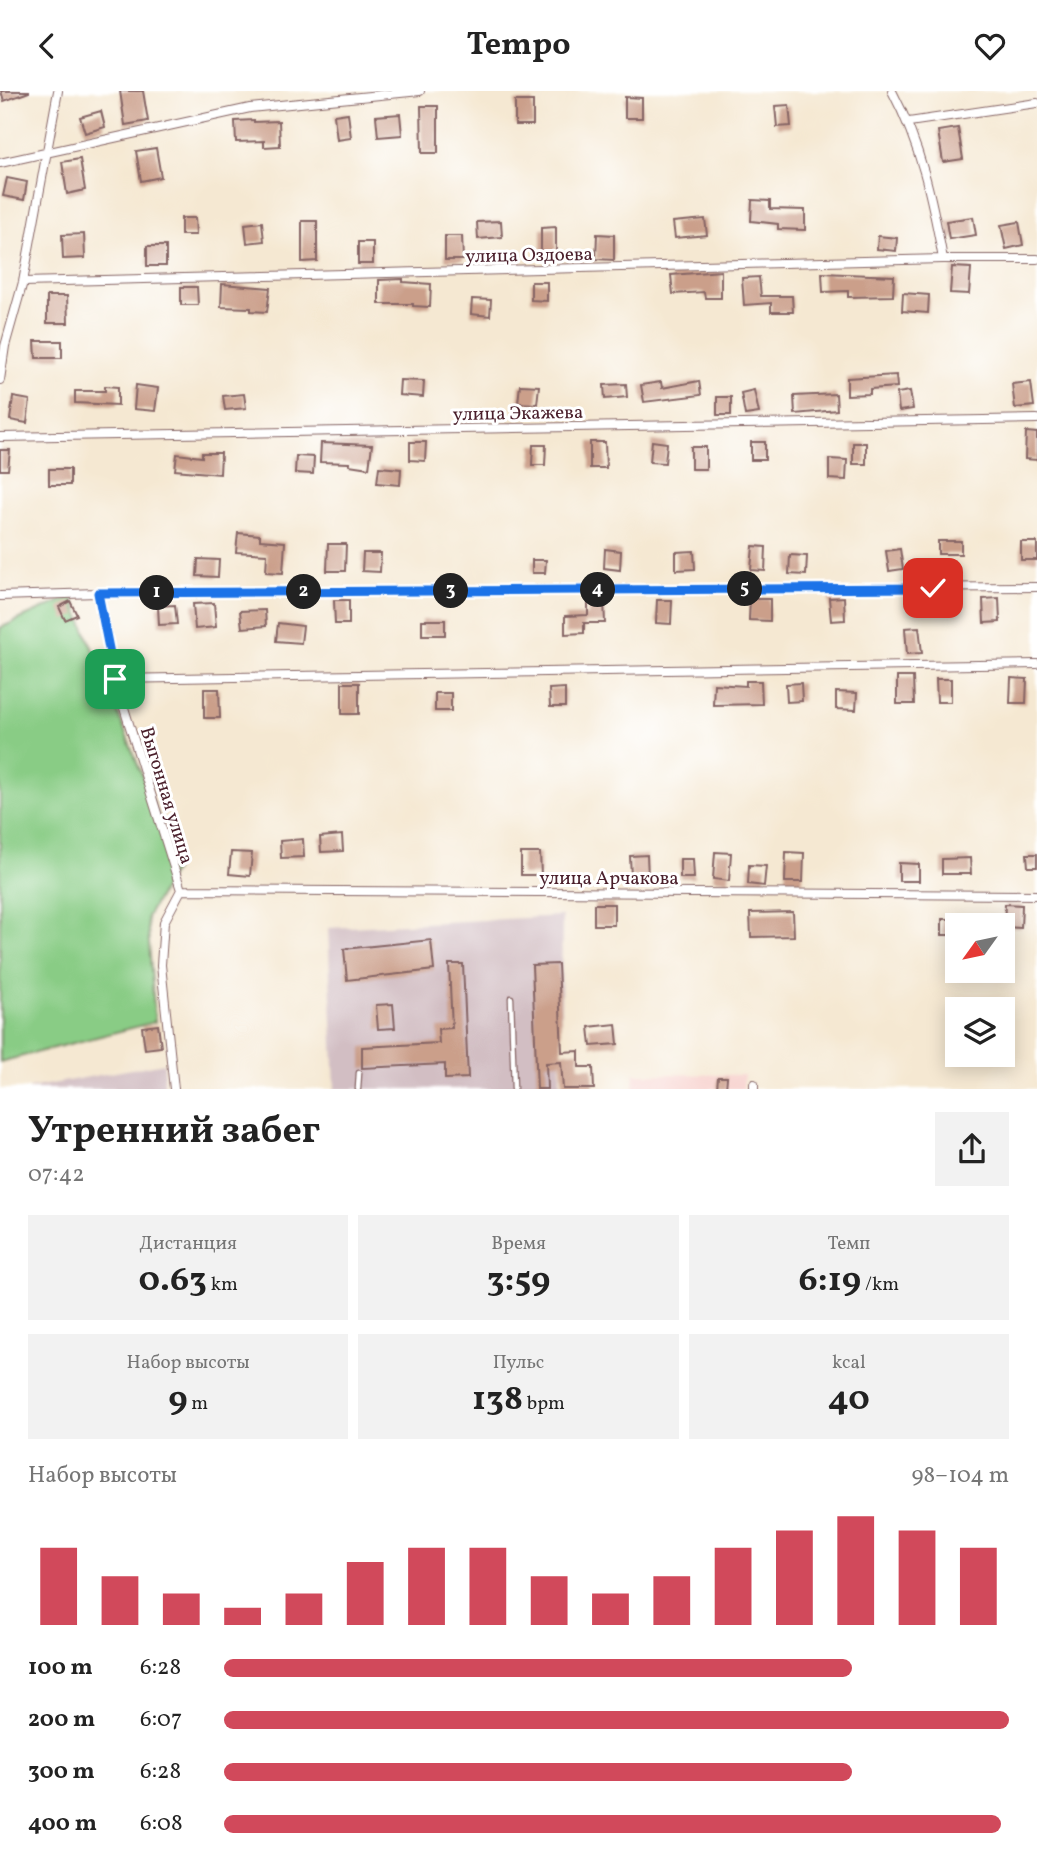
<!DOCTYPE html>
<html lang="ru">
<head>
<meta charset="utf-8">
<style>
	:root { --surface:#fff; --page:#f2f2f2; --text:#222; --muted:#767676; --accent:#d1495b }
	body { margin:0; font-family:Vollkorn,serif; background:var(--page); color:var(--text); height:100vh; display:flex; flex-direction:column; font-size:26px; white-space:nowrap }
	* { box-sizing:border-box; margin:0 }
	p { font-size:23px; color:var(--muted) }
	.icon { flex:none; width:38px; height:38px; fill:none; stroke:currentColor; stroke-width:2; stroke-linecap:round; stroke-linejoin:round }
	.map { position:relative; height:998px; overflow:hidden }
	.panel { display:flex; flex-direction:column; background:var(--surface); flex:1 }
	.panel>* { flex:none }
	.needle { width:46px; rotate:237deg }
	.controls { position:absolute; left:945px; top:822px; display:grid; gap:14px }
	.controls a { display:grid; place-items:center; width:70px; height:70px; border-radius:0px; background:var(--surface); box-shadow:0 4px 18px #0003; font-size:35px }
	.pin { position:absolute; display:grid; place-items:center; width:60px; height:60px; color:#fff; margin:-30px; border-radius:14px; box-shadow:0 4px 10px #0006 }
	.km { position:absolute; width:35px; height:35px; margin:-18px; border-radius:50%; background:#222; color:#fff; font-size:19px; line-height:35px; text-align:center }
	.round { display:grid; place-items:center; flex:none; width:74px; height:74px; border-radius:0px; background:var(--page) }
	.headline { display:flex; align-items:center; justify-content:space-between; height:119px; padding:0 28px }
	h1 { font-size:38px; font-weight:700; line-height:52px }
	.stats { display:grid; grid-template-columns:repeat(3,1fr); gap:10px; height:119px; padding:7px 28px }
	.stats div { display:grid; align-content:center; border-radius:0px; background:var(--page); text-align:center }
	.stats b { font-size:35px; font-weight:700 }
	.stats small { font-size:19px; font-weight:400 }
	.stats p { font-size:19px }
	.chart { height:196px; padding:14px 28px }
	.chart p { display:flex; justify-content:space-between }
	.chart svg { width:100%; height:126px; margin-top:7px; stroke:var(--accent); stroke-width:6 }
	ul { padding:0 28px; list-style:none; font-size:23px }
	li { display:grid; grid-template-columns:112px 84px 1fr; align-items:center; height:52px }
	li i { height:18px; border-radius:9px; background:var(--accent) }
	header { display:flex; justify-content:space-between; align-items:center; height:91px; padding:0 28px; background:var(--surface); font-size:32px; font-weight:700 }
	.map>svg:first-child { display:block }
	.built { fill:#f7d0cc }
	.industrial { fill:#d2bec3 }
	.green { fill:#89cc85; stroke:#6a7658; stroke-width:2 }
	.building { fill:#cb9f8a }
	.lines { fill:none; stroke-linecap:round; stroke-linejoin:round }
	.service-casing { stroke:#866565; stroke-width:7 }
	.minor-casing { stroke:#866565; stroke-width:10 }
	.service { stroke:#fff; stroke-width:4.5 }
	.minor { stroke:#fff; stroke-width:8 }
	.route-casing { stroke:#fff; stroke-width:14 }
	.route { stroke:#1a73e8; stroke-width:9 }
	.labels { text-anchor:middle; stroke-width:6; stroke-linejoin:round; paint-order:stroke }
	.street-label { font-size:19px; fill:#4a1f2b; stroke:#fff }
</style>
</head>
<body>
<header><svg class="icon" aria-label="back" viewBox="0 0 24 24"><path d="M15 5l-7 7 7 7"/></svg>Tempo<svg class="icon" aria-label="heart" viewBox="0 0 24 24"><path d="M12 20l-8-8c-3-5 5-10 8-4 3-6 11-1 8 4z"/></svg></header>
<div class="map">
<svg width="1037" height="998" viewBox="0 0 1037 998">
	<rect width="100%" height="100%" fill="#fff"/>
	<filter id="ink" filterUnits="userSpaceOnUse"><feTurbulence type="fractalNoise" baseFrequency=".0143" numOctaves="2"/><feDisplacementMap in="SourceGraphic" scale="14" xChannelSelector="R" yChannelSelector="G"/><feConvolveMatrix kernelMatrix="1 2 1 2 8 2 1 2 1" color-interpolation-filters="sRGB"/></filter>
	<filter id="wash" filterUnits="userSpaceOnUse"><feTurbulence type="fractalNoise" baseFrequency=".00686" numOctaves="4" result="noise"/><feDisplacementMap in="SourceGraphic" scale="28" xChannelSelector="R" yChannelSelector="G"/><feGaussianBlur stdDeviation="1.57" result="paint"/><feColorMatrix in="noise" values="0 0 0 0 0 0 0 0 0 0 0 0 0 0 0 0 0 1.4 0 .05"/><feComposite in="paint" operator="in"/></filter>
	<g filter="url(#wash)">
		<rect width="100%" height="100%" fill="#f5e8d2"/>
		<!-- built -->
		<path class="built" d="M634,983L744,984L743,998H634Z"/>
		<!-- industrial -->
		<path class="industrial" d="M562,825L560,998H335L328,837Z
			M164,972V998H25Z"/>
		<!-- green -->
		<path class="green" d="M72,505L177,774L147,826L155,931L0,971V537Z"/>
		<g id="blocks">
			<!-- building -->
			<path class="building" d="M1,0H29V1L4,10Z
				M120,0H143L148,30L125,34Z
				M625,6L642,7V27H625Z
				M515,10H533V34H515Z
				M789,14L791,35L777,36L775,15Z
				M421,15H438V62H422Z
				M101,20L105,36L85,42L80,26Z
				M348,22L351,47L337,49L334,24Z
				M400,23L402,44L378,46L376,25Z
				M254,29V31L279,30L280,55L264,56V50L236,51L235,30Z
				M958,37L963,68L943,71L938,40Z
				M156,57L161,86L141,90L136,60Z
				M80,68L85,99L67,103L62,71Z
				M7,87L27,91L24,109L3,105Z
				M752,109L770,110V118L805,119V139L778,138V133L751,130Z
				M973,126L976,144L949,148L946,130Z
				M181,127H195L196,144H181Z
				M705,128L707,144L675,147L673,131Z
				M302,130H317V170L302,171Z
				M501,130L502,146L478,148L477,131Z
				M262,131L264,150L247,152L245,133Z
				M1019,131L1023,154L1006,158L1001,134Z
				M556,136V166H541V137Z
				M84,143L85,167L63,168L62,144Z
				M597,143L614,144V169L596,168Z
				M445,145H462L463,169H445Z
				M878,145L897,147L896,160L877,158Z
				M358,151H373V173H358Z
				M147,155H166V175H147Z
				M952,176L971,177L969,203L950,202Z
				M721,180V207H705L704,201L673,203L671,184Z
				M822,182L894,185L893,205L848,206V200L823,201Z
				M759,186L761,205H792L793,221H771V212L744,214L742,187Z
				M403,188V191L431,193L430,216L413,215V213H379V189Z
				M531,191H547V210L531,209Z
				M222,193L270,197L267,221L251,220V217L221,216Z
				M181,196H197L198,214H181Z
				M903,202L929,204L928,222L902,220Z
				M47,205H67L68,232H47Z
				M472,208L491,209L490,225L471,223Z
				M35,250H62V267H36Z
				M896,284L897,296L870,298V303L847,304V287Z
				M400,289L424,290L423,306L399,304Z
				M699,290L701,304L644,311L641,294L661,291L662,297Z
				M1031,291L1034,315L1015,317L1012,293Z
				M626,293L627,306L605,308L604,294Z
				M136,294L158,297L155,320L134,318Z
				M520,294L539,295L537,313L518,312Z
				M105,295L118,296V314L75,312V300H105Z
				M754,299L759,322L745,324L741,302Z
				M910,300L913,318L899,320L897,302Z
				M244,303L246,317L225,319L223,305Z
				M836,303L837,319L795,323L794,305Z
				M13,306L30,309L27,332L10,329Z
				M717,306H731V324H717Z
				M1026,341L1037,342V369L1025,368Z
				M652,350L667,352L665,372L650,371Z
				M410,351H426L425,370L410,369Z
				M590,351H605L606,377H590Z
				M751,351H765V369H751Z
				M321,352L372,354L369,377L349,374V372L320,371Z
				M853,352H866V373H853Z
				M533,354H546L545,374H532Z
				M691,356H706V378H691Z
				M0,359H10L8,379H0Z
				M202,362H221L220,383L175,379L177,363L202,366Z
				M296,365L314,366L313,383L295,382Z
				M829,368L847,369L846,389L829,388Z
				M379,376L401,378L400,394L377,392Z
				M49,378H70V394H49Z
				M238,442L260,444V449L285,451L283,482L266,481L267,463L236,461Z
				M938,450H961V463H938Z
				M1021,451H1037V469H1021Z
				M328,453H346L345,480H327Z
				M753,455L766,456L765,480L751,479Z
				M605,458L621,460L620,479L604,477Z
				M900,458L903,478L889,480L886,460Z
				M694,460L695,478L676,479V461Z
				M363,462H381L380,481L362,480Z
				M790,464L807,465L806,484L789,483Z
				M198,468L219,469L218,486L197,485Z
				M532,469H546L545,482H532Z
				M844,506L845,529L831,530L829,507Z
				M999,507L1000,531L984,532L983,508Z
				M750,508H770V530L749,529Z
				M334,509H349V533H335Z
				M657,509H672L671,533L656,532Z
				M70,510L77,524L65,529L59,516Z
				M588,510H604L605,532H584V542L565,543V525L588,524Z
				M214,512L216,536L195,538L193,513Z
				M175,514L177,533L159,534L158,515Z
				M265,519L266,535L242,537L240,520Z
				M422,529H445V544H422Z
				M278,532L303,535L301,552L276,550Z
				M919,536L922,562L907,563L905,537Z
				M897,586H913L914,613H897Z
				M1011,587L1027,588L1026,612H1010Z
				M936,588H951V611H937Z
				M746,590H761L762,613L713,614L714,593L746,595Z
				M342,592H359V623H342Z
				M801,592L802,610L787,611L786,593Z
				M565,597V616H550L549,598Z
				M204,598H219L220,627H204Z
				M836,601L857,602L856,619L836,618Z
				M435,602H451V620H435Z
				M342,744L343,760L321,761L320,746Z
				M303,748L304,766L281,767L280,750Z
				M231,761L252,762L250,785L229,783Z
				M715,761L731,762L729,790L713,788Z
				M786,761L804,762L803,791H785Z
				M521,762H540L541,784H521Z
				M1027,763H1037V776H1028Z
				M647,764L648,786H631L630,765Z
				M970,767L971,783H942V768Z
				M680,768H693L694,787H680Z
				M899,772L919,773V790H899Z
				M749,774L766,775L764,795L748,793Z
				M594,813H614V834H594Z
				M1005,813L1022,814L1021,837L1004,836Z
				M793,821L794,845L751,846L750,822Z
				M942,828H957V844H942Z
				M431,849L434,879L347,889L344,858Z
				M449,873H463L468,987L445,988V973L362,977V956L439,952L438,938L452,937Z
				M558,873L562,961L579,960V976H593L594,998H563L561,971L546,972L547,998H537L532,874Z
				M393,913L395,937L378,938L376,914Z
				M616,933L618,953L591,955L589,936Z
				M158,934L161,956L145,958L142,936Z
				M718,986H727L726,998H717Z"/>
		</g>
	</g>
	<g filter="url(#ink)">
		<use href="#blocks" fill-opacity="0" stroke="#866565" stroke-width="2"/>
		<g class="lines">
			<!-- service casing -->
			<g class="service-casing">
				<path id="service" d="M511,907L514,998
					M358,998L359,982"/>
			</g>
			<!-- minor casing -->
			<g class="minor-casing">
				<path id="minor" d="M892,0C921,55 932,107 943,168
					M909,31L1037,12
					M0,72L250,17L420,0
					M23,191L943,168H1037
					M0,289L5,255L23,191L58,0
					M0,346L1037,328
					M98,502L115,588L181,799L164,831L161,874L174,998
					M0,505L98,502L1037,496
					M115,588L1037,573
					M181,799L1037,804
					M754,998V993"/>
			</g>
			<!-- service -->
			<use href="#service" class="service"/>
			<!-- minor -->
			<use href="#minor" class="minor"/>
		</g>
	</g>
	<g class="lines" filter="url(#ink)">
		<!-- route casing -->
		<g class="route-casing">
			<path id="route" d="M115,588L98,502L933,497"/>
		</g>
		<!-- route -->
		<use href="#route" class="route"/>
	</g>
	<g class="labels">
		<!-- street labels -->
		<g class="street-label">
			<text transform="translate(529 163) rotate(-1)" y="7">улица Оздоева</text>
			<text transform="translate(518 321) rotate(-1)" y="7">улица Экажева</text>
			<text transform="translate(168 704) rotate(73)" y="7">Выгонная улица</text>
			<text x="609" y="793">улица Арчакова</text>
		</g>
	</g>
</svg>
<div class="controls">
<a><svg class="needle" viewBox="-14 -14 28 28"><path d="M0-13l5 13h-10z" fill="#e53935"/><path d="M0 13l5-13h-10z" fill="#767676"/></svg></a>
<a><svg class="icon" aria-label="layers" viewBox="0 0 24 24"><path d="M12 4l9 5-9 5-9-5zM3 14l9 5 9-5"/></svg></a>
</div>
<div class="pin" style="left:115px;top:588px;background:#1e9e55"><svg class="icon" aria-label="arrive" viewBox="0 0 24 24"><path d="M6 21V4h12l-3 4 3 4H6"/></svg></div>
<div class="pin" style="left:933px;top:497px;background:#d93025"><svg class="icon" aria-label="check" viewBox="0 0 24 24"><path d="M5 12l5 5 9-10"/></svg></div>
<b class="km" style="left:157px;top:502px">1</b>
<b class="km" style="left:304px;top:501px">2</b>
<b class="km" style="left:451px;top:500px">3</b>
<b class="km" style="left:598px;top:499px">4</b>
<b class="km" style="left:745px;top:498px">5</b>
</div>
<section class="panel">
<div class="headline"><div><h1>Утренний забег</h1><p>07:42</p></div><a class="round"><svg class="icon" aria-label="share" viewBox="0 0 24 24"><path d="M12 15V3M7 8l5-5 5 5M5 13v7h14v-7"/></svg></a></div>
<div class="stats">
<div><p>Дистанция</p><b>0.63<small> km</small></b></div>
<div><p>Время</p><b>3:59</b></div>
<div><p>Темп</p><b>6:19<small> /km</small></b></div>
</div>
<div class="stats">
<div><p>Набор высоты</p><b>9<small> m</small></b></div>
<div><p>Пульс</p><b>138<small> bpm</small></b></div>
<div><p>kcal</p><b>40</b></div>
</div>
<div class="chart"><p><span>Набор высоты</span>98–104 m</p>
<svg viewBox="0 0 160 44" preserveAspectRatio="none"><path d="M5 44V17M15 44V27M25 44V33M35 44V38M45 44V33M55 44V22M65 44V17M75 44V17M85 44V27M95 44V33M105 44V27M115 44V17M125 44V11M135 44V6M145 44V11M155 44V17"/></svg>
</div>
<ul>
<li><b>100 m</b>6:28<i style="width:80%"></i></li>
<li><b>200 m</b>6:07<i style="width:100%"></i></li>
<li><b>300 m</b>6:28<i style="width:80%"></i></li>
<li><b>400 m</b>6:08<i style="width:99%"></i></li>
</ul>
</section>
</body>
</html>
